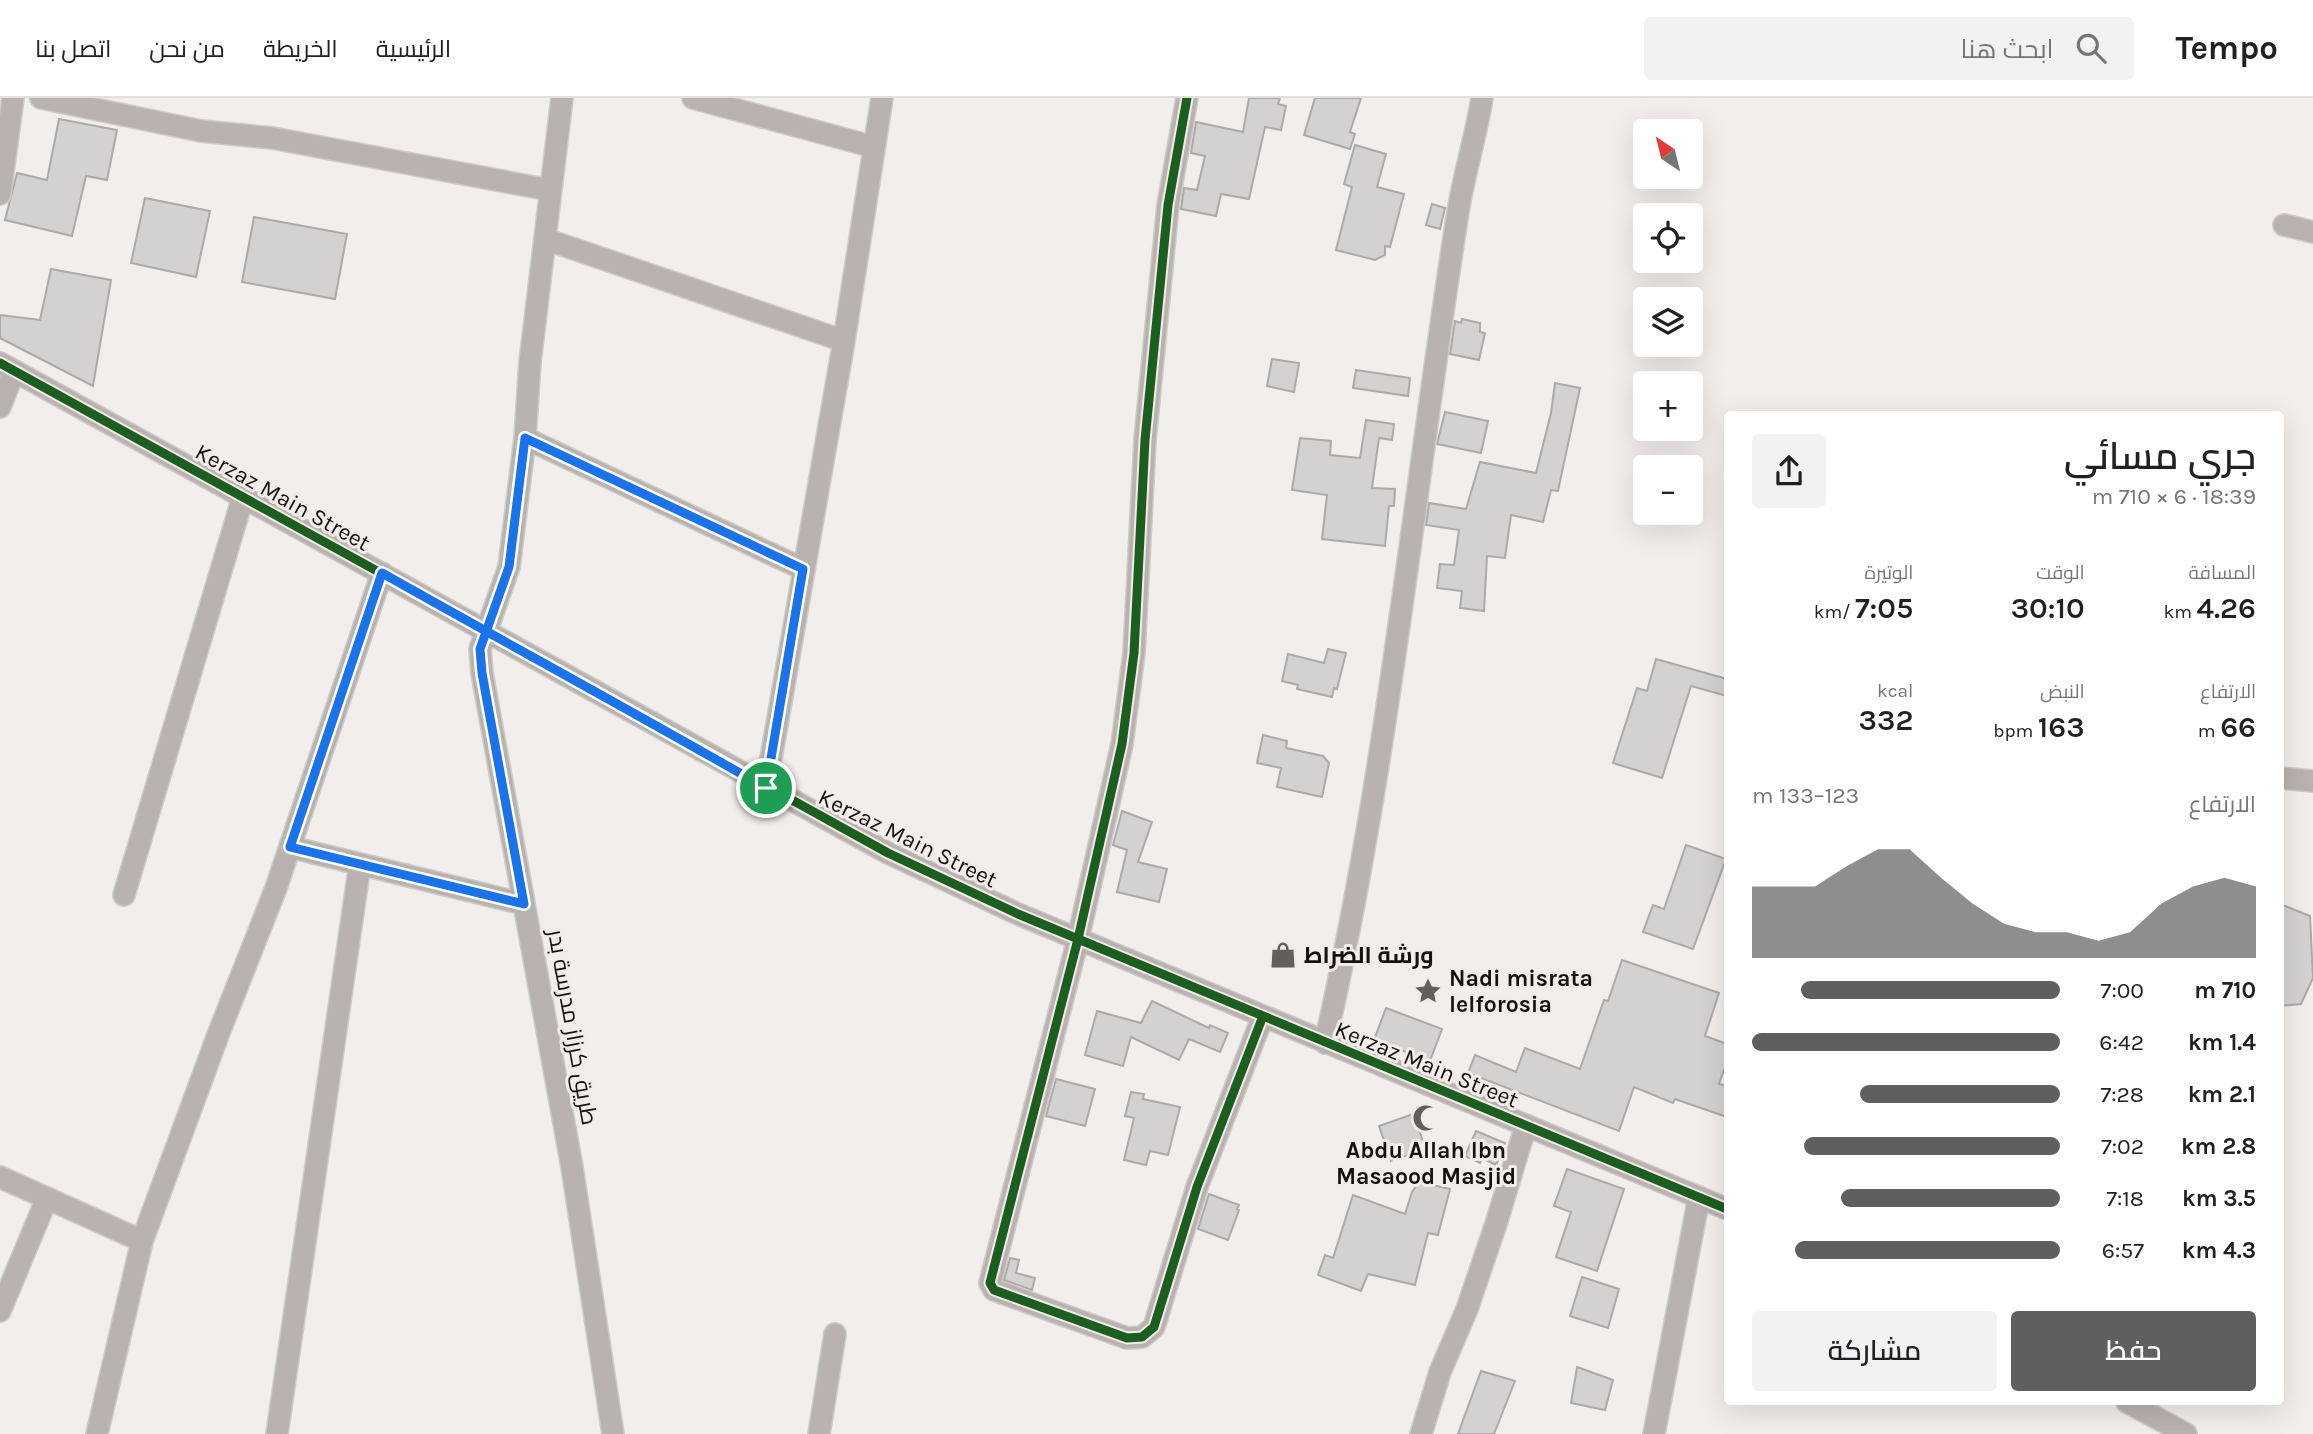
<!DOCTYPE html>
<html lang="ar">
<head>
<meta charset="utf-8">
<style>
	:root { --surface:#fff; --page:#f2f2f2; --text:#202124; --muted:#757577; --line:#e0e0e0; --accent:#615f5d }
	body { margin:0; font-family:Karla,Cairo,sans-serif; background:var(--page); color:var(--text); direction:rtl; height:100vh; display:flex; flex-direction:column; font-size:26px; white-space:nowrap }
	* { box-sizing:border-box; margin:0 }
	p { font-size:23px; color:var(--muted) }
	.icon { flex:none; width:38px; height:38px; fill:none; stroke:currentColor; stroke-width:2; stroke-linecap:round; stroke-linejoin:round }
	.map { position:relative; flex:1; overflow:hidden; direction:ltr }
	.side { position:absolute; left:1724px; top:313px; width:560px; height:994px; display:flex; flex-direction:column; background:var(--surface); border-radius:7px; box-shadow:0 7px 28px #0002; direction:rtl }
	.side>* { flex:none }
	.needle { width:46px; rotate:325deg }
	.tools { position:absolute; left:1633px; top:21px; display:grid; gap:14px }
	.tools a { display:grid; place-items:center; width:70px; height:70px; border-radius:7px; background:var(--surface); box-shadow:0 7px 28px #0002; font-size:35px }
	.pin { position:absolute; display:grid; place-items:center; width:60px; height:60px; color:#fff; margin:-30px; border:4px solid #fff; border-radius:50%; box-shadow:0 2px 7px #0007 }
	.round { display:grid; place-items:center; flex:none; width:74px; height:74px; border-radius:7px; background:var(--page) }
	.head { display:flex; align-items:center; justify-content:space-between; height:119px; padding:0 28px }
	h1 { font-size:38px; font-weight:600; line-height:52px }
	.stats { display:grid; grid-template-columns:repeat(3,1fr); gap:10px; height:119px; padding:7px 28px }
	.stats div { display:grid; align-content:center }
	.stats b { font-size:30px; font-weight:600 }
	.stats small { font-size:19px; font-weight:400 }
	.stats p { font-size:19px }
	.chart { height:196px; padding:14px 28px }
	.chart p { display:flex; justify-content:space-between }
	.chart svg { width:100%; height:126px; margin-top:7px; fill:var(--accent); opacity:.7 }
	.cta { display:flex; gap:14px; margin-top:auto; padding:14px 28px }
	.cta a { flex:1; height:80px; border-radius:7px; background:var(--accent); color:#fff; font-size:28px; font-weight:600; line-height:80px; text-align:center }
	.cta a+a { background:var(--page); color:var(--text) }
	ul { padding:0 28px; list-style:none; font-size:23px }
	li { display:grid; grid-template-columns:112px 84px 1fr; align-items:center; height:52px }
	li i { height:18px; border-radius:9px; background:var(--accent) }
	header { display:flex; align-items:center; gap:42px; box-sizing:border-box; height:98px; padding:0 35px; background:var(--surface); border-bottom:2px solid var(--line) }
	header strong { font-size:33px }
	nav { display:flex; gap:38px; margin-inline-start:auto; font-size:24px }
	.search { width:490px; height:63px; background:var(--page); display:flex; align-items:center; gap:18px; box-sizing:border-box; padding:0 24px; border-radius:7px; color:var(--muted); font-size:26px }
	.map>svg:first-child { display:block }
	.building { fill:#d4d1d1; stroke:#acaaa9; stroke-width:2 }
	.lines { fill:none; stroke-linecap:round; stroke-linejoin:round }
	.minor-casing { stroke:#cdcbc9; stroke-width:24 }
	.minor { stroke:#bab2af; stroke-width:21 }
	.cycleway-casing { stroke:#f3ede9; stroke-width:13 }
	.cycleway { stroke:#1b5e20; stroke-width:9 }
	.route-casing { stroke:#fff; stroke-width:14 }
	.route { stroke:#1a73e8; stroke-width:9 }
	.labels { text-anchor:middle; stroke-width:6; stroke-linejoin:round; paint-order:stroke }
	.street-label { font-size:23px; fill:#141211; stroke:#f3ede9 }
	.poi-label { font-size:23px; font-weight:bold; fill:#141211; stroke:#f3ede9; text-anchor:start }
</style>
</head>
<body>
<header>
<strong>Tempo</strong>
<div class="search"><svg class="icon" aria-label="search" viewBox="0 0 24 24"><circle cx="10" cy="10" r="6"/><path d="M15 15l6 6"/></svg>ابحث هنا</div>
<nav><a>الرئيسية</a><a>الخريطة</a><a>من نحن</a><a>اتصل بنا</a></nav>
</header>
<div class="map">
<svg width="2313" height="1336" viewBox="0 0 2313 1336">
	<rect width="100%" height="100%" fill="#f1eeeb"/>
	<!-- building -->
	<path class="building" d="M1249,0H1280L1278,6L1286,8L1281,32L1265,29L1249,101L1221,96L1216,118L1181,111L1184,90L1197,92L1205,58L1191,55L1196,24L1243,34Z
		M1315,0H1361L1350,34L1355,36L1350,51L1304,37Z
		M59,21L117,32L107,82L86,78L72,138L5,122L17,75L47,82Z
		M1355,47L1386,56L1377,89L1404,96L1390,149L1385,148V157L1375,162L1336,152L1352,89L1344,86Z
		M145,100L210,113L196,179L131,165Z
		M1432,106L1445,110L1440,131L1426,127Z
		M254,119L347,136L335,201L242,184Z
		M51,171L111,182L93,288L0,240V217L40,222Z
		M1462,221L1480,225V234L1485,235L1479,262L1450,256L1455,223L1461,225Z
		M1272,261L1299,265L1294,294L1267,288Z
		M1356,272L1410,280L1408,298L1353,290Z
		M1555,285L1580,290L1558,393L1551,392L1543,424L1511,417L1505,460L1487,458L1484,513L1460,510L1462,493L1437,490L1440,466L1454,467L1459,432L1426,427L1429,405L1466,411L1480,364L1536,375L1551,315Z
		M1445,314L1488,323L1481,355L1437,346Z
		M1366,322L1394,326L1392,342L1379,340L1372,390L1395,391L1394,408H1389L1385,448L1322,441L1327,397L1292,392L1300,340L1331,343L1330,357L1360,360Z
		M1328,551L1346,555L1337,591L1334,590L1332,599L1297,591L1298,587L1282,583L1288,556L1324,565Z
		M1656,561L1727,581V598L1691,588L1662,680L1613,665L1637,590L1647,593Z
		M1263,637L1287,643L1286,650L1323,658L1329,665L1322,699L1277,689L1281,670L1257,665Z
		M1122,713L1152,724L1138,764L1167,771L1159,804L1117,794L1127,752L1113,747Z
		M1686,747L1726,761L1693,851L1643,834L1653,807L1664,811Z
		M2280,806L2310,818L2313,880L2301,906L2280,908Z
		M1622,862L1719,895L1705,938L1727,946V963L1719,986L1727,988V1019L1675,1001L1673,1005L1634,989L1619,1033L1468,975L1475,957L1516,974L1525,950L1580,971L1604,902L1608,903Z
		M1152,903L1209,930L1210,927L1228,935L1220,954L1189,941L1179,962L1131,939L1123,968L1085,957L1097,913L1141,925Z
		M1386,910L1442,931L1430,963L1374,942Z
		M1056,981L1095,991L1085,1028L1046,1018Z
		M1131,994L1144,996L1143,1001L1180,1009L1168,1057L1150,1053L1146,1067L1124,1062L1134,1020L1125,1018Z
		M1413,1016L1426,1051L1391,1063L1379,1028Z
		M1476,1033L1505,1045L1496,1067L1482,1060L1480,1065L1465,1058Z
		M1567,1071L1624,1091L1597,1173L1556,1159L1571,1114L1554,1108Z
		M1419,1084L1450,1091L1438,1137L1428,1135L1415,1187L1368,1176L1361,1193L1318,1177L1325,1157L1333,1160L1353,1097L1405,1116L1412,1094Z
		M1209,1096L1239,1107L1237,1111L1239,1112L1228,1142L1198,1131Z
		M1010,1160L1019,1162L1016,1175L1035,1180L1032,1192L1004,1182Z
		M1582,1179L1619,1191L1608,1230L1570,1218Z
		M1577,1269L1613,1282L1605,1312L1571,1305Z
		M1481,1273L1515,1283L1494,1336H1458Z"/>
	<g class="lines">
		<!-- minor casing -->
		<g class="minor-casing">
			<path id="minor" d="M41,0L201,33L272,40L550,92
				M562,0L530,264L525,340L509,469L480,551L482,575L572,1069L613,1336
				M693,0L874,49
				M1187,0L1168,107L1145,342L1134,555L1122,646L1078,841L990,1185L994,1192L1127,1240L1142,1239L1154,1229L1197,1089L1263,918
				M0,96L13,0
				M2284,127L2313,134
				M545,141L844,243
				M0,265L888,755L1018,816L1727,1111
				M0,309L14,273
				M525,340L803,471
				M2280,680L2313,683
				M766,689L844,243L882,0
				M290,749L524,806
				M124,797L243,399
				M1325,945C1388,671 1414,391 1458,114C1464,76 1476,38 1482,0
				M0,1079L142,1143
				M0,1213L47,1100
				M2127,1304L2186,1336
				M97,1336L142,1143L218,937L276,790L382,475
				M277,1336L360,766
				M819,1336L835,1236
				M1421,1336L1440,1274L1467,1211L1496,1126L1526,1027
				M1654,1336L1699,1099"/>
		</g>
		<!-- minor -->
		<use href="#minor" class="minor"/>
		<!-- cycleway casing -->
		<g class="cycleway-casing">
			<path id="cycleway" d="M1187,0L1168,107L1145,342L1134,555L1122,646L1078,841L990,1185L994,1192L1127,1240L1142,1239L1154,1229L1197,1089L1263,918
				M0,265L888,755L1018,816L1727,1111"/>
		</g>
		<!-- cycleway -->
		<use href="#cycleway" class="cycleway"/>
	</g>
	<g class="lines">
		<!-- route casing -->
		<g class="route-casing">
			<path id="route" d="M766,690C639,617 510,547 382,475L290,749L524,806L482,575L480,551L509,469L525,340L803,471L766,690"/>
		</g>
		<!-- route -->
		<use href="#route" class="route"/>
	</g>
	<!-- icons -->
	<defs>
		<g id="shop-bare" transform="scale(2.1)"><path d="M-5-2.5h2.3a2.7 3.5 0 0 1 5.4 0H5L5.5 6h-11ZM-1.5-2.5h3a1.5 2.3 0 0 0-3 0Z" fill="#615f5d" stroke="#f3ede9" stroke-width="2.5" paint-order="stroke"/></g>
		<g id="sight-bare" transform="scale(2.1)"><path d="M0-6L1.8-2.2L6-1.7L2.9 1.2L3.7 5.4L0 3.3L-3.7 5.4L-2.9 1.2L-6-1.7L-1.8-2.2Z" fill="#615f5d" stroke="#f3ede9" stroke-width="2.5" paint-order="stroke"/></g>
		<g id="mosque-bare" transform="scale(2.1)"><path d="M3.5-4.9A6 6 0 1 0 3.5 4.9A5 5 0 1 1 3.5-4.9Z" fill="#615f5d" stroke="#f3ede9" stroke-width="2.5" paint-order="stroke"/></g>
	</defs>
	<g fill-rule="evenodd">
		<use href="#shop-bare" x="1283" y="857"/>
		<use href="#sight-bare" x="1428" y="893"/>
		<use href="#mosque-bare" x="1426" y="1020"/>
	</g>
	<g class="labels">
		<!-- street labels -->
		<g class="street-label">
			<text transform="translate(283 399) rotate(29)" y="8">Kerzaz Main Street</text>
			<text transform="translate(908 740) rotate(26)" y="8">Kerzaz Main Street</text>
			<text transform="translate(573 929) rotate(80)" y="8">طريق كرزاز مدرسة بدر</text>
			<text transform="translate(1427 966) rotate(22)" y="8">Kerzaz Main Street</text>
		</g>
		<!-- poi labels -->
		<g class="poi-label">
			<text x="1304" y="865">ورشة الضراط</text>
			<text x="1449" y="888">Nadi misrata<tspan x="1449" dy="26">lelforosia</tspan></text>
			<text x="1426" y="1060" text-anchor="middle">Abdu Allah Ibn<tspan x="1426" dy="26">Masaood Masjid</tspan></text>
		</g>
	</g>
</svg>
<div class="tools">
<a><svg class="needle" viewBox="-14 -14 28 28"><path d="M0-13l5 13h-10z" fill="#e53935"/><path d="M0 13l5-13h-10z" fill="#757577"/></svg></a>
<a><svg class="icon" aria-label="locate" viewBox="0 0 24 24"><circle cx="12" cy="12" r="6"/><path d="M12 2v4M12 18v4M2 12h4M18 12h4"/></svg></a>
<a><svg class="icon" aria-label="layers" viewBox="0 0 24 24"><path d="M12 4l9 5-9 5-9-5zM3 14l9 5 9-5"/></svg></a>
<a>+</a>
<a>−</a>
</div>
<div class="pin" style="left:766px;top:690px;background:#1e9e55"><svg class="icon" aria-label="arrive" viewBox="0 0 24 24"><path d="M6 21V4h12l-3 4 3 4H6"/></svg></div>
<section class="side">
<div class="head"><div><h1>جري مسائي</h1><p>18:39 · 6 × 710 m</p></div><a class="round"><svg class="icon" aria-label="share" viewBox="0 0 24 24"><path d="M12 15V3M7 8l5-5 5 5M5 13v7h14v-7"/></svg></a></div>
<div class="stats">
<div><p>المسافة</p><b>4.26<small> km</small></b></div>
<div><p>الوقت</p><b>30:10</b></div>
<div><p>الوتيرة</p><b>7:05<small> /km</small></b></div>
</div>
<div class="stats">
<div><p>الارتفاع</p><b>66<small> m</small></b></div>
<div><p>النبض</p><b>163<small> bpm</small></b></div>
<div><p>kcal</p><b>332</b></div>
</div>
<div class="chart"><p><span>الارتفاع</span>123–133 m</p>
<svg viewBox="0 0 160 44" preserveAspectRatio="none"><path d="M0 44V19L10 19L20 19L30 12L40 6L50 6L60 16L70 25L80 32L90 35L100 35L110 38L120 35L130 25L140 19L150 16L160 19V44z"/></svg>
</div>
<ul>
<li><b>710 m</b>7:00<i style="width:84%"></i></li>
<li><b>1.4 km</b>6:42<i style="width:100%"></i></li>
<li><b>2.1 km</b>7:28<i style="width:65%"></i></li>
<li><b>2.8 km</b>7:02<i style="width:83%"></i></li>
<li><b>3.5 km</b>7:18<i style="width:71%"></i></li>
<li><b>4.3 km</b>6:57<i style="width:86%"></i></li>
</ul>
<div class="cta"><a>حفظ</a><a>مشاركة</a></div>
</section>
</div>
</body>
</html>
